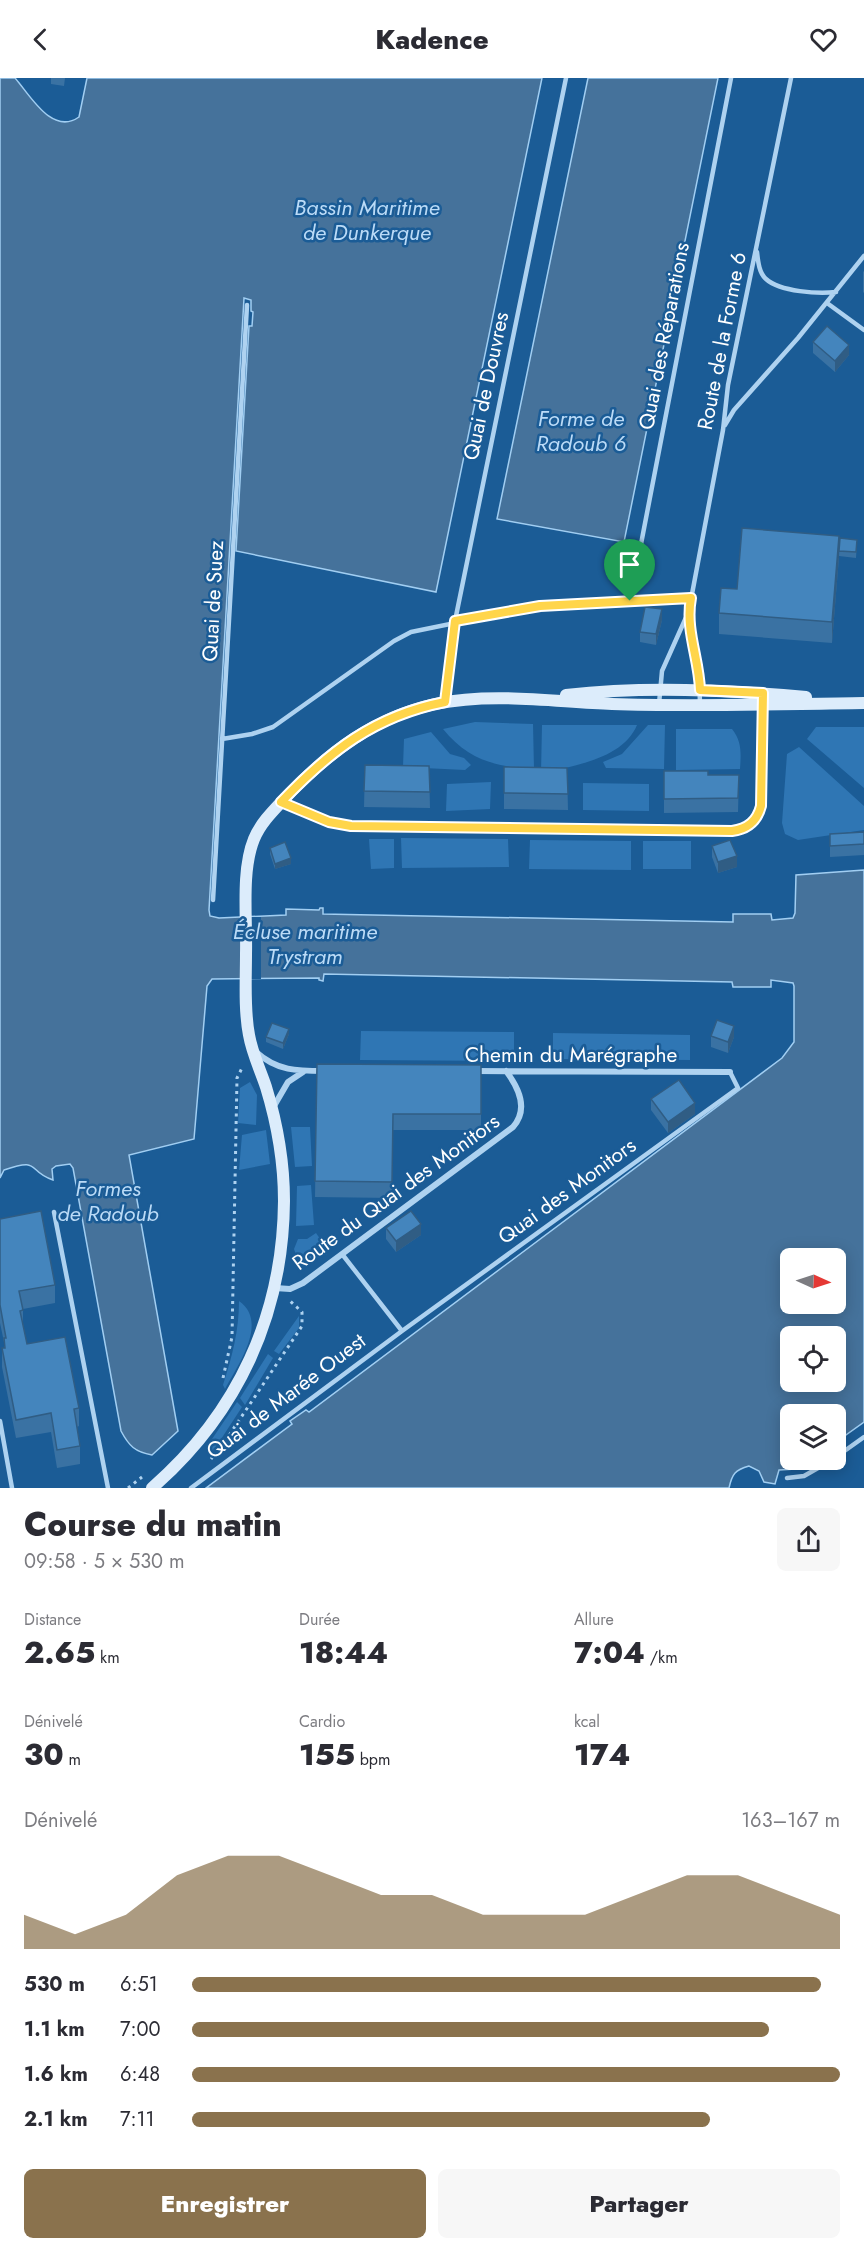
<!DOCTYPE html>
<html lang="fr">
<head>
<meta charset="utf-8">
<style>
	:root { --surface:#fff; --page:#f7f7f7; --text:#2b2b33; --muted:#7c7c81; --accent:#8a724d }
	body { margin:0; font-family:Jost,sans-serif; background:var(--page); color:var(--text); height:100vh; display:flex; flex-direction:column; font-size:22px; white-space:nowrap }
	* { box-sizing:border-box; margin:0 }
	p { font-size:20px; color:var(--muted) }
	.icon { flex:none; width:33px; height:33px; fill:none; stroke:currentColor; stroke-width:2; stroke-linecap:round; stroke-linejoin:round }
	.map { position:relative; height:1410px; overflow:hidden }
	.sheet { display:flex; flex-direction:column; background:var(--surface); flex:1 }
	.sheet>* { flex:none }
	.needle { width:39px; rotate:93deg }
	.fabs { position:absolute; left:780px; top:1170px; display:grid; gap:12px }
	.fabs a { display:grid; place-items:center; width:66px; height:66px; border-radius:9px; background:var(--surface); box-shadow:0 3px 15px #0003; font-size:30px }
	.pin { position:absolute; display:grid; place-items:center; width:51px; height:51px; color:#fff; margin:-62px -26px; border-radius:50% 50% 50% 0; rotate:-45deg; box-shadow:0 0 6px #0007 }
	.pin .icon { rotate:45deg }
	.round { display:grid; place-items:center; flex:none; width:63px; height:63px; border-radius:9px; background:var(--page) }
	.overview { display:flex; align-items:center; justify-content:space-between; height:102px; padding:0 24px }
	h1 { font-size:33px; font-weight:800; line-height:45px }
	.figures { display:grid; grid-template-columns:repeat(3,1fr); gap:9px; height:102px; padding:6px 24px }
	.figures div { display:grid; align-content:center }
	.figures b { font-size:30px; font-weight:800 }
	.figures small { font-size:16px; font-weight:400 }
	.figures p { font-size:16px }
	.chart { height:168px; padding:12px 24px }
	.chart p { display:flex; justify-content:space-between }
	.chart svg { width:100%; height:108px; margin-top:6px; fill:var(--accent); opacity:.7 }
	.action { display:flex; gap:12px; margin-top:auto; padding:12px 24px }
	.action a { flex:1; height:69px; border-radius:9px; background:var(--accent); color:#fff; font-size:24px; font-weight:800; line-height:69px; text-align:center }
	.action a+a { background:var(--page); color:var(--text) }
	ul { padding:0 24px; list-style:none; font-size:20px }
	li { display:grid; grid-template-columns:96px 72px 1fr; align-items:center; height:45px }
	li i { height:15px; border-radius:8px; background:var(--accent) }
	header { display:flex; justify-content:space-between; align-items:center; height:78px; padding:0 24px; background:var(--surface); font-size:27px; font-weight:800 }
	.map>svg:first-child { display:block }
	.green { fill:#2f76b4 }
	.water { fill:#45729b; stroke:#a1cef2; stroke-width:1.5; fill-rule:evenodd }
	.pier { fill:#1b5c96 }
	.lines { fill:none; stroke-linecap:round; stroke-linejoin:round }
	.path { stroke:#aed2f0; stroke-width:3; stroke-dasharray:3 4.5; stroke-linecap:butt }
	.lane { stroke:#aed2f0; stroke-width:4.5 }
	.street { stroke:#aed2f0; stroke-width:6 }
	.secondary { stroke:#dcecfb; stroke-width:12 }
	.wall { fill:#3a72a3 }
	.shaded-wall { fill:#305d84 }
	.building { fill:#4485bd; stroke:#305d84; stroke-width:1.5 }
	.route-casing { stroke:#fff; stroke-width:12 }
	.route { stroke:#ffd54a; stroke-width:8 }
	.labels { text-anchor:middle; stroke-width:5; stroke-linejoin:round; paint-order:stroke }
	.street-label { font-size:21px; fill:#fff; stroke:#1b5c96 }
	.water-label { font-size:22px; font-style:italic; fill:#bbdbf7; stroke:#1b5c96 }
</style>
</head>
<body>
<header><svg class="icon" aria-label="back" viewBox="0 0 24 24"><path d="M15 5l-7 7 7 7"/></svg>Kadence<svg class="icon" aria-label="heart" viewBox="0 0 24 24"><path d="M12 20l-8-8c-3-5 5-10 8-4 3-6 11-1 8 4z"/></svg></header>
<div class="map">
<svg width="864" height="1410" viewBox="0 0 864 1410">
	<rect width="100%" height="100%" fill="#1b5c96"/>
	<!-- green -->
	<path class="green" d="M475,644L533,646L534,691C496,689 468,682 443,651Z
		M542,647H637C623,681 573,688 541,695Z
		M648,647H665L664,691L606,690L603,684L622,676Z
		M816,649H864V710L807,661Z
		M676,651H732C742,663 741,676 740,691L676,692Z
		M431,654L450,676L464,680L471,687L465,692L403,689L404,661Z
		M799,669L864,728V752L798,762L785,756L782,745L787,676Z
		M491,704L490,731L446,733L447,706Z
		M583,705L649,706V733L583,732Z
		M401,760L508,761L509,789L402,790Z
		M369,761H394V790L371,791Z
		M530,762L631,763V792L529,791Z
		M643,763H691V791H643Z
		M361,953L514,954V983L360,982Z
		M553,955L690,957V982L553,981Z
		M250,1004L257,1017L256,1047L238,1045L240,1010Z
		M291,1049H310L312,1088L295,1089Z
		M266,1052L270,1086L239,1092L242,1057Z
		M311,1107L314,1147L296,1148L297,1108Z
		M316,1155L327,1171V1176L306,1185L297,1180L294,1171L298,1161H307Z
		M239,1223C269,1244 238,1287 225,1311L223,1307C232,1279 239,1253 239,1223Z
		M299,1238V1250L279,1276L274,1273Z
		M268,1276L273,1280L245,1327L240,1320Z
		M237,1324L242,1329L210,1378L206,1370Z"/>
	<!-- water -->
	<path class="water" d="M0,0H15C30,17 52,58 79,39L87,0H542L436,514L236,473L249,248H252L253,234L251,233V222L244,220L209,832L210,838L219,840L286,837V831L319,832L320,830H323V836L733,844V836H771L772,842L793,840L795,835L796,797L864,792V1344L836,1364V1336H790V1382H811L796,1391L779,1392L775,1406L764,1404L759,1393L749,1388C735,1392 732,1396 729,1410H206L292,1346L290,1343L306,1332L309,1334L782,980L794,964V908L793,905L771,902V909H733L732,904L324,896L323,903L319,902V900L212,901L207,908L194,1061L129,1077L178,1353L152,1377C135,1374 129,1368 121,1353L73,1090L70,1086L56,1088L52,1091L53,1102C26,1093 42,1079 4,1092L0,1100ZM790,1180H836V1226H790ZM790,1258H836V1304H790Z
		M588,0H718L624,464L497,441Z"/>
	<!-- pier -->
	<path class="pier" d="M240,839H261V901H241Z"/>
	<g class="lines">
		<!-- path -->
		<path class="path" d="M223,1300L232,1259L237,1000L243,988
			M211,1381L230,1356L302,1248V1234L290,1223
			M128,1410L142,1399"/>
		<!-- lane -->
		<path class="lane" d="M757,174C758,183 759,195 766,201C780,214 819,216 836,214
			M827,225L864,252
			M725,347L734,332L798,260L864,178
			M630,523L731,0
			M446,622L455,543L566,0
			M659,626L662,593L688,535
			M700,627L699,590L691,561L689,532L723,352L728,307L791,0
			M222,661L252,656L273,649L394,563L411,554L528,530L691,520
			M213,822L247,227
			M54,1134L108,1410
			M342,1176L402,1253
			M0,1343L12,1410
			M836,1379L864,1359
			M787,1400L804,1398L832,1382
			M191,1410L402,1253L738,1010L730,994"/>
		<!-- street -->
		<path class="street" d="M281,725L329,744L351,748L738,752C751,748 757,740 761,728L762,625
			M256,974C277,993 297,993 324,993
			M475,993L730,994
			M274,1028L288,1004L303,994
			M275,1210L290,1211L303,1205L513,1049C529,1031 519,1010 506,993"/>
		<!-- secondary -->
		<path class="secondary" d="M566,617C646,608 725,612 806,619
			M152,1410C238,1335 283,1237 284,1123C284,1085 277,1045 266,1009C260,991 252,975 249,957C244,931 246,902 246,876C247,840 241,793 254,761C261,744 275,731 287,718C329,674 375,639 435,626C493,614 554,624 612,626C696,629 780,626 864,625"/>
	</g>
	<!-- wall -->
	<path class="wall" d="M51,0H65L64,8L51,6Z
		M864,193V215L863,214V194Z
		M813,264L849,277L835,294L813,275Z
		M840,460L857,462L856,480L839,478Z
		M839,479L832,565L719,556V535L737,511Z
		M662,542L656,567L640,564V554Z
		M365,687L429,688L430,730L364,729Z
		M504,689L567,690L568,732L504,731Z
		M664,693L708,697H739L738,734L664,735Z
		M864,754V777L830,779V756Z
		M712,768L737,789L718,795L712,779Z
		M270,770L291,786L275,791L270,776Z
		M289,956L283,971L266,964V959Z
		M711,958L734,959L728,975L711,969Z
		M317,986L481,987V1052H393L392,1120L315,1119Z
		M651,1021L695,1036L668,1055L651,1032Z
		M0,1141L55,1207V1225L23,1231V1246L27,1266L79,1330V1348L77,1349L80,1368V1386L57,1390L51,1354L16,1360L2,1289V1270H4V1264L0,1245Z
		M386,1150L421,1157L396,1174L386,1161Z"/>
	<!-- shaded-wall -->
	<path class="shaded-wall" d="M849,267V277L835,294V283Z
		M839,458V479L832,565V544Z
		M662,531V542L656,567V556Z
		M737,778V789L718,795V784Z
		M291,780V786L275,791V786Z
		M734,948V959L728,975V964Z
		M289,951V956L283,971V965Z
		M695,1025V1036L668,1055V1044Z
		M421,1146V1157L396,1174V1163Z"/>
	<!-- building -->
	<path class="building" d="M827,248L849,267L835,283L813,264Z
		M742,450L839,458L832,544L719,535L721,510L737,511Z
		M840,460L857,462L856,474L839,473Z
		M645,529L662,531L656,556L640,554Z
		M365,687L429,688L430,714L364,713Z
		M504,689L567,690L568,716L504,715Z
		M664,693H708V697H739L738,720L664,721Z
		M864,754V766L830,768V756Z
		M730,762L737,778L718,784L712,768Z
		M285,764L291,780L275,786L270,770Z
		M717,942L734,948L728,964L711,958Z
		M272,945L289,951L283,965L266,959Z
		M317,986L481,987V1036H393L392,1104L315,1103Z
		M679,1002L695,1025L668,1044L651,1021Z
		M41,1133L55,1207L19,1213L23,1232L20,1233L27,1266L65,1259L79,1330L74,1331L80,1368L57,1372L51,1335L16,1342L2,1270H5L4,1260H6L0,1227V1141Z
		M411,1133L421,1146L396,1163L386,1150Z"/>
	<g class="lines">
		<!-- route casing -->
		<g class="route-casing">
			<path id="route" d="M691,520C685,552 699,580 700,612L763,615L761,728C757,743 748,751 732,753L351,748L329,744L281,724C330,673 374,638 445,624L455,543L540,528Z"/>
		</g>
		<!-- route -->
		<use href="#route" class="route"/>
	</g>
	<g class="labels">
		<!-- street labels -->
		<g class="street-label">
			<text transform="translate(664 258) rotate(-79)" y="7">Quai des Réparations</text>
			<text transform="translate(722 263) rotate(-79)" y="7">Route de la Forme 6</text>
			<text transform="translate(486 308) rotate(-78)" y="7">Quai de Douvres</text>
			<text transform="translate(213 523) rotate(-87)" y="7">Quai de Suez</text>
			<text x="571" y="984">Chemin du Marégraphe</text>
			<text transform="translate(567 1113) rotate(-36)" y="7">Quai des Monitors</text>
			<text transform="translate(396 1114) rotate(-36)" y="7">Route du Quai des Monitors</text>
			<text transform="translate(286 1318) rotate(-37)" y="7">Quai de Marée Ouest</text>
		</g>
		<!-- water labels -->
		<g class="water-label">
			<text x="367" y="137">Bassin Maritime<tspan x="367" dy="25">de Dunkerque</tspan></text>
			<text x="581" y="348">Forme de<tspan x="581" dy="25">Radoub 6</tspan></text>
			<text x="305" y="861">Écluse maritime<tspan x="305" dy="25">Trystram</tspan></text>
			<text x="108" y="1118">Formes<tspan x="108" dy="25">de Radoub</tspan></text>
		</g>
	</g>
</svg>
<div class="fabs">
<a><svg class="needle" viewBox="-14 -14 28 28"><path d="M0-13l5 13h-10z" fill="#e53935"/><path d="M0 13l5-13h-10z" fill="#7c7c81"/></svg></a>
<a><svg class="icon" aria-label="locate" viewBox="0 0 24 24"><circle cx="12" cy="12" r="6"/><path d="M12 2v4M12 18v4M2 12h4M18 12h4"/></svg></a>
<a><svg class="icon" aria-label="layers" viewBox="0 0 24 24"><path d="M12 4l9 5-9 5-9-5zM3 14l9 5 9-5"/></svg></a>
</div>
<div class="pin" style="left:630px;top:523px;background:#1e9e55"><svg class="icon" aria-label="arrive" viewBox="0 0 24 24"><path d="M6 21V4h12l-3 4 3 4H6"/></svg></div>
</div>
<section class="sheet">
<div class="overview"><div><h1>Course du matin</h1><p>09:58 · 5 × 530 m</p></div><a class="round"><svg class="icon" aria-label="share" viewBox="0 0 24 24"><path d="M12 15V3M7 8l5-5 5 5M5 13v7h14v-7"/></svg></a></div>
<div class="figures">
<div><p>Distance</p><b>2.65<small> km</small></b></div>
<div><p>Durée</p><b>18:44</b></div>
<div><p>Allure</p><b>7:04<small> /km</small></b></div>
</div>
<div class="figures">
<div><p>Dénivelé</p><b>30<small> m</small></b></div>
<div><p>Cardio</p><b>155<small> bpm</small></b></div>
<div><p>kcal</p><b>174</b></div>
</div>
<div class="chart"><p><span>Dénivelé</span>163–167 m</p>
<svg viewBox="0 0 160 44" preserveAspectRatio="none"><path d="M0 44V30L10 38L20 30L30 14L40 6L50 6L60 14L70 22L80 22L90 30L100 30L110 30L120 22L130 14L140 14L150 22L160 30V44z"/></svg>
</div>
<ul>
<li><b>530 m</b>6:51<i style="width:97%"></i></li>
<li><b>1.1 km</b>7:00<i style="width:89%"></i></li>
<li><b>1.6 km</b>6:48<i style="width:100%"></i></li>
<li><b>2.1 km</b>7:11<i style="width:80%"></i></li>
</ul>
<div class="action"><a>Enregistrer</a><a>Partager</a></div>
</section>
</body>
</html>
